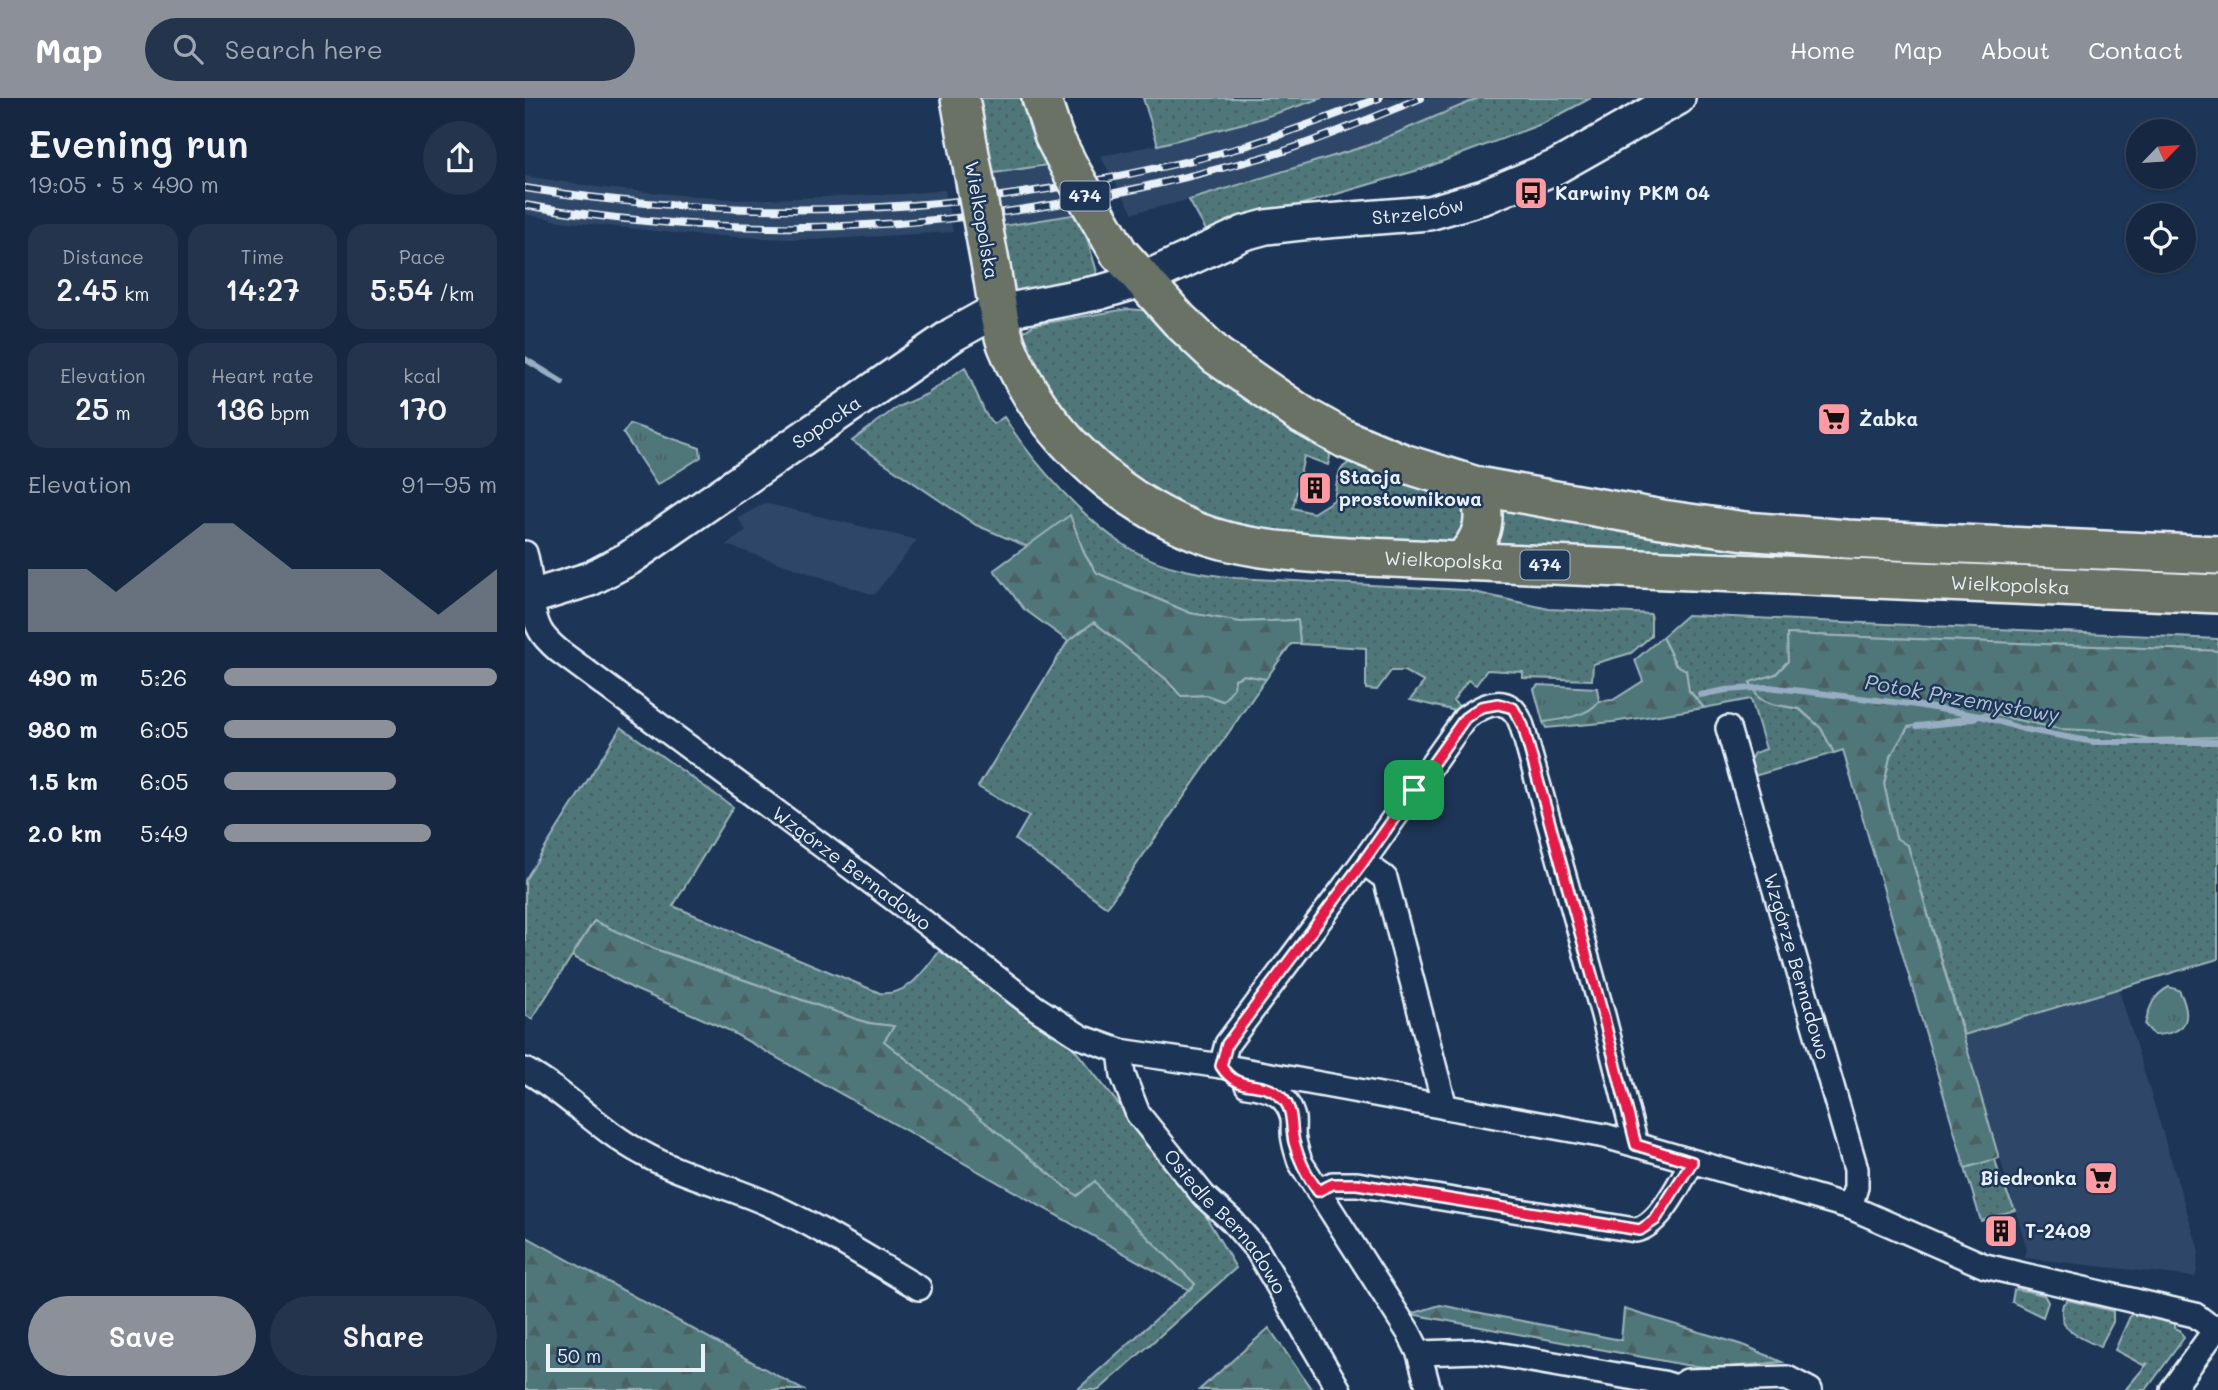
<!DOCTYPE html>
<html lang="en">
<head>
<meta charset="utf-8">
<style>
	:root { --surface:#162841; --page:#23344c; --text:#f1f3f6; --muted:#9ea6b1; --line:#35445a; --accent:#8c9099 }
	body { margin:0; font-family:Mali,sans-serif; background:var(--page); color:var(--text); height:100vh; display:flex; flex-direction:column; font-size:26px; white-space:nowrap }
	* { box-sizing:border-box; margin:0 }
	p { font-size:23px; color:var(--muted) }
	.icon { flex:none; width:38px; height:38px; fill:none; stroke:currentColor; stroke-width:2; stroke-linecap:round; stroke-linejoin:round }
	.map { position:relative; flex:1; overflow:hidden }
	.drawer { display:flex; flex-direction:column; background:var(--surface); width:525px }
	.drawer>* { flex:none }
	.needle { width:46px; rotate:65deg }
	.fabs { position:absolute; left:1601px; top:21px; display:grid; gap:14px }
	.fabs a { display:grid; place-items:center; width:70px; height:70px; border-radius:50%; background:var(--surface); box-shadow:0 2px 5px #0004,0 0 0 2px var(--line); font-size:35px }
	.scale { position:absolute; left:21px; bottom:18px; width:159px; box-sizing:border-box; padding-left:7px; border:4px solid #e8f1f8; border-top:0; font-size:19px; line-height:24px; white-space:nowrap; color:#e8f1f8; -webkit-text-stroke:5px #1d3557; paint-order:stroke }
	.pin { position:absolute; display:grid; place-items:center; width:60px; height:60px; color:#fff; margin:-30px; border-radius:14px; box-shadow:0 4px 10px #0006 }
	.round { display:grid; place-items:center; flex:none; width:74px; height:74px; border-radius:37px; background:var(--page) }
	.headline { display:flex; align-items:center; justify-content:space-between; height:119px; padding:0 28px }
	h1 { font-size:38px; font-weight:600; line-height:52px }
	.figures { display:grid; grid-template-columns:repeat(3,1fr); gap:10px; height:119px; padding:7px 28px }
	.figures div { display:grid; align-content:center; border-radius:18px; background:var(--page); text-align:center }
	.figures b { font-size:30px; font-weight:600 }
	.figures small { font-size:19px; font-weight:400 }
	.figures p { font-size:19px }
	.chart { height:196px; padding:14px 28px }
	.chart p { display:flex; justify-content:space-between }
	.chart svg { width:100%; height:126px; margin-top:7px; fill:var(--accent); opacity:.7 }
	.action { display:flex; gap:14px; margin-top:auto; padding:14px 28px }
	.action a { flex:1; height:80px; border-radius:42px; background:var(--accent); color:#fff; font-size:28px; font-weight:600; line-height:80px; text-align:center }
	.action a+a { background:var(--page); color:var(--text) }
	ul { padding:0 28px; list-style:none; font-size:23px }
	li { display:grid; grid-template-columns:112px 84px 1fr; align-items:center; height:52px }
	li i { height:18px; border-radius:9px; background:var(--accent) }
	header { display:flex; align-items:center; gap:42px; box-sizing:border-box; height:98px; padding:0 35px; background:var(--accent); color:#fff }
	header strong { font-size:33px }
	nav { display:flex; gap:38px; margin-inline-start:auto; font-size:24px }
	.search { width:490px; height:63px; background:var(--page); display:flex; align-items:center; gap:18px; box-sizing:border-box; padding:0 24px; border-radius:38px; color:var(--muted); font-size:26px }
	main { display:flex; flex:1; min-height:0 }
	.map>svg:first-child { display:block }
	.built { fill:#2e4668 }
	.grass { fill:url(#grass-dots); stroke:#9cb4b9; stroke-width:2 }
	.forest { fill:url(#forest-firs); stroke:#9cb4b9; stroke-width:2 }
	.park { fill:url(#park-tufts); stroke:#9cb4b9; stroke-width:2 }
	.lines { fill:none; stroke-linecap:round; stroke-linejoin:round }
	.stream { stroke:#97adc2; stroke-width:6 }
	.street-casing { stroke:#e8f1f8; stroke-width:28 }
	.secondary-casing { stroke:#e8f1f8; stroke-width:38 }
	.primary-casing { stroke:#e8f1f8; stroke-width:42 }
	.street { stroke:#1d3557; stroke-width:23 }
	.secondary { stroke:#1d3557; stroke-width:33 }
	.primary { stroke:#6a7165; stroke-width:37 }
	.rail-casing { stroke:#e8f1f8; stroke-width:8 }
	.rail { stroke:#1d3557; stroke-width:5; stroke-dasharray:16; stroke-linecap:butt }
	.primary-bridge-casing { stroke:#e8f1f8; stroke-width:42; stroke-linecap:butt }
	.primary-bridge { stroke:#6a7165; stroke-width:37 }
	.route-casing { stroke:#fff; stroke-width:14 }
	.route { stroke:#e11d48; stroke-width:9 }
	.labels { text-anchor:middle; stroke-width:5; stroke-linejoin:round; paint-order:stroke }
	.shield { fill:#1d3557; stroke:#abb9c8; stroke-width:2 }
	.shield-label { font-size:18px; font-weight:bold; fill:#e8f1f8 }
	.poi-label { font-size:19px; font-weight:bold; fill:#e8f1f8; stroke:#1d3557; text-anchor:start }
	.street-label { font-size:19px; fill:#e8f1f8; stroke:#1d3557 }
	.water-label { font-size:21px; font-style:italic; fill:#b2c3d4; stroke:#1d3557 }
</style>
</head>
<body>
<header>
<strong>Map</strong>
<div class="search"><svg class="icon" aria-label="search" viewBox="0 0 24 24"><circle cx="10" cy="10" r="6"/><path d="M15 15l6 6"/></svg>Search here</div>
<nav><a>Home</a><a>Map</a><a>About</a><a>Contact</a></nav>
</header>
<main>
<section class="drawer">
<div class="headline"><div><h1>Evening run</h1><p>19:05 · 5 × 490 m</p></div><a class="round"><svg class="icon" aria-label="share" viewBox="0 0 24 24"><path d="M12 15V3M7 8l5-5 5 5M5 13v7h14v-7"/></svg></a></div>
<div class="figures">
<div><p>Distance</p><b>2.45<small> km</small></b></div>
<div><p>Time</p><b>14:27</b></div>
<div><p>Pace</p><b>5:54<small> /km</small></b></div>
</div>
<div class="figures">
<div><p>Elevation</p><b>25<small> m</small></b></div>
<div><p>Heart rate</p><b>136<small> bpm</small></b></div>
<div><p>kcal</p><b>170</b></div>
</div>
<div class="chart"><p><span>Elevation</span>91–95 m</p>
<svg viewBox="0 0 160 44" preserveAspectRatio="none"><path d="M0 44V22L10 22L20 22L30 30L40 22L50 14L60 6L70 6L80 14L90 22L100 22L110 22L120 22L130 30L140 38L150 30L160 22V44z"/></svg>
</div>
<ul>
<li><b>490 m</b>5:26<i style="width:100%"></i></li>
<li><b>980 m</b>6:05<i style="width:63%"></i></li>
<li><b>1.5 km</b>6:05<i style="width:63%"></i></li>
<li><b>2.0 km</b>5:49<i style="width:76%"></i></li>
</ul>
<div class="action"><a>Save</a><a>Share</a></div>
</section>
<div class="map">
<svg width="1693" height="1292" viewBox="0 0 1693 1292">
	<defs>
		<pattern id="grass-dots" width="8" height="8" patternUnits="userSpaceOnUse" patternTransform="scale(1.75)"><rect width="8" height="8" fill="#50777a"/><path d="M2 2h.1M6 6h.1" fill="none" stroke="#4b6062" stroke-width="1.8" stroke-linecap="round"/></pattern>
		<pattern id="forest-firs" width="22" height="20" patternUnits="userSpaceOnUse" patternTransform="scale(1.75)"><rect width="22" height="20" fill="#50777a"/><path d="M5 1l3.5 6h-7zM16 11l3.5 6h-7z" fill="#4b6062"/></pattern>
		<pattern id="park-tufts" width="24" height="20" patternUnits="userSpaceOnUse" patternTransform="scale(1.75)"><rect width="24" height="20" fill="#50777a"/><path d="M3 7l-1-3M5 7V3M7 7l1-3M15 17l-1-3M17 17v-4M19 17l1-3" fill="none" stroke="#4b6062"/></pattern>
	</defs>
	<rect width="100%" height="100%" fill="#1d3557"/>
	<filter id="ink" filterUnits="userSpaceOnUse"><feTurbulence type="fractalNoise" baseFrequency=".0143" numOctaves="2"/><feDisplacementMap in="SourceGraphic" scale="14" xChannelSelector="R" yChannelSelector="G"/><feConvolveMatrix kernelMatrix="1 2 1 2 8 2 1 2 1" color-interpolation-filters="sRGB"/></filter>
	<g filter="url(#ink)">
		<!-- built -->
		<path class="built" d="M797,0H954L841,48L664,102L608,115L575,58L656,42L731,22Z
			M529,66L553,116L472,129L462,76Z
			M0,78L78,90L213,102L379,96L420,92L428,134L287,142L168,137L35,123L0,116Z
			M240,405L392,442L349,497L201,447L221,433L213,420Z
			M1594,892L1674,1153L1671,1179L1499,1160L1502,1152L1439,937Z"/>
		<!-- grass -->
		<path class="grass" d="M447,0H503L529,66L462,76Z
			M618,0H797L731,22L633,47Z
			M954,0H1066L1019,25L897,71L682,134L664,102L841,48Z
			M553,116L557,123L572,174L566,182L489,198L472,129Z
			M602,211L628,213L804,353L805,359L803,367L779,358L768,410L788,415L809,402C813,379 810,367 836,360L937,400L945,425L930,444L921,447L715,437L614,391L542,325L496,240L498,234L509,227Z
			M440,269L460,315L468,326L479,319C508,365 562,426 609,453C640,471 677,476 711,480L940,492L1024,511L1126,516V538L1106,555L1068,566L1067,582L998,580V574L962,572L951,587L943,582L928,603L934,608L931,613L885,602L899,584L879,573H866L852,592L841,591V550L775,546L773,522L715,524L665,515L572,475L560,457L545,418L503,449L451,427L327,343L372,309L402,296Z
			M966,407L1693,473V483L959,450Z
			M1162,517L1693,541V553L1262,536L1263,563L1251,576L1225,585L1234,600L1247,606L1274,611L1296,630L1309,655L1229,678L1224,663L1229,655L1241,651L1226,601L1179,610L1164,592L1137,539Z
			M569,524L641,581L656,598L681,597L697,603L709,589L710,581L719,577L741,581L582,809L490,742L504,718L453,689L543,543Z
			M1460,615L1536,631L1581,633L1626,641L1693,639V861L1439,937L1383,748L1371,741L1359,686L1365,659L1383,629Z
			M96,629L208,709L148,808L355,895C386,898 399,871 417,850L542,942L673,1105L711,1170L574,1292H552L670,1186L579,1096L570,1084L552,1098L358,943L368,928L343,925L130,851L69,823L7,921L0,917V782Z
			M1470,1061L1475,1080L1490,1112L1456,1123L1440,1070Z
			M1492,1191L1519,1197L1523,1204L1518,1219L1487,1204L1489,1192Z
			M1543,1202L1588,1213V1224L1575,1249C1555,1239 1531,1233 1538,1206Z
			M1606,1216L1650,1224V1230L1655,1232L1659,1240L1621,1292H1600L1623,1265L1618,1267L1590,1252Z"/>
		<!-- forest -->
		<path class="forest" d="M545,417L560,457L572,475L665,515L715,524L773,522L775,546H766L741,581L719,577L710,581L709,589L698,603L681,597L656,598L641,581L569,524L543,543L499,511L469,472Z
			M1262,536L1693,553V639L1626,641L1581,633L1536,631L1460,615L1383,629L1365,659L1359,686L1371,740L1383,748L1474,1060L1440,1070L1318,652L1309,655L1296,630L1275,611L1247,606L1234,600L1225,584L1251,576L1263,563Z
			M1137,539L1150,566L1161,572L1164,593L1179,610L1088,624L1021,630L1018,624C1035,621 1064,618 1074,603L1088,602L1118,583L1110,562Z
			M69,823L130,851L343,925L369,928L359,943L552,1098L570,1083L579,1096L670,1186L664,1192L201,931L107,890L47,858Z
			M2,1139L278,1292H0V1141Z
			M915,1207L1096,1242L1099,1211L1221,1248L1257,1264L1193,1270L1160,1267L886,1216Z
			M744,1230L787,1292H674Z"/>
		<!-- park -->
		<path class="park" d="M105,326L175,350L176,359L132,387L98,335Z
			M1013,587L1072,590L1074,603C1064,618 1035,622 1018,624L1009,591Z
			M1644,889L1654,892C1668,920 1663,936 1629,937L1620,927C1624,910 1628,897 1644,889Z"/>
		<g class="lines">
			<!-- stream -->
			<path class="stream" d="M0,261L37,284
				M1175,597L1201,592L1243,589L1385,606L1455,618L1498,631L1569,644H1693
				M1392,628L1433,624L1452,619"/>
			<!-- street casing -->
			<g class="street-casing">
				<g id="street">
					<path id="s1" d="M0,455C8,480 3,509 15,532C19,540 27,547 34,553L373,804L511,910L556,939L595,953L696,968L702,946L838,764L940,620C962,604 986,595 997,628L1078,917L1111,1047"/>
					<path id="s2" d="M1203,630L1331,1071V1089L1325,1109"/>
					<path d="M838,764L860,780L920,1009"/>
					<path id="s3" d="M595,953L598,977L613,1016L679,1098L707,1123L732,1152L814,1292"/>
					<path d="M696,968L1080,1038L1325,1109L1460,1168L1670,1217L1690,1232"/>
					<path d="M0,972C42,995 74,1032 117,1055C156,1077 200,1087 241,1105C294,1128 344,1161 394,1190"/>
					<path d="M722,987C744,990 762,996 768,1020C769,1027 767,1035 769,1042C770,1049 773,1057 775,1064L884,1235L894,1255L904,1292"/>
					<path d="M793,1093L808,1086H832L1110,1132C1134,1129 1155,1084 1167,1064"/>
					<path d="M894,1255L954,1253L1138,1285L1161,1292"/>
					<path d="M1153,1289L1162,1283L1262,1280L1285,1292"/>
					<path d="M1647,1292L1693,1228"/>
				</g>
			</g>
			<!-- secondary casing -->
			<g class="secondary-casing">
				<g id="secondary">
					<path id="s4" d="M0,501L65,481L103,461L429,236L465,216L576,194L617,182L719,135L741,129L776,125L904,115L959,99L1031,69L1153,0"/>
				</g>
			</g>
			<!-- primary casing -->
			<g class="primary-casing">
				<g id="primary">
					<path d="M435,0L444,51"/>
					<path d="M516,0L529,39"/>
					<path d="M594,155L654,222L692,258L777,317L820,341L878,365L952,388L1137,421L1220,433L1322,441L1693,457"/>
					<path id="s5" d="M466,170C471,196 473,224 482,248C515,332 588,400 670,433C718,452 771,454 821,458L1693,496"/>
					<path d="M936,463C960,439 963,419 952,388"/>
				</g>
			</g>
			<!-- street -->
			<use href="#street" class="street"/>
			<!-- secondary -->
			<use href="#secondary" class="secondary"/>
			<!-- primary -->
			<use href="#primary" class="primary"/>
			<!-- rail casing -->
			<g class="rail-casing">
				<path id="rail" d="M0,90C195,121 391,119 585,80C629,71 672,62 714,50C762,35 808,18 854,0
					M0,107C218,145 446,133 661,79C692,71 723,64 753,55C802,39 849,19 896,0"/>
			</g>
			<!-- rail -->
			<use href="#rail" class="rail"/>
			<!-- primary-bridge casing -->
			<g class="primary-bridge-casing">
				<path id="primary-bridge" d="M529,39L547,74L594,155
					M444,51L466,170"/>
			</g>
			<!-- primary-bridge -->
			<use href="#primary-bridge" class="primary-bridge"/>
		</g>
	</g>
	<g class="lines" filter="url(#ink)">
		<!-- route casing -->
		<g class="route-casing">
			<path id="route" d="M973,606L988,610L998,628L1078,917L1111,1047L1167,1064L1130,1122L1115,1132L832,1086H808L793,1093C782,1078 774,1063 769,1044C765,1028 770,1012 756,999C735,979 714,997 696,968L702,946L838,764L940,620L956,609Z"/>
		</g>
		<!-- route -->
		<use href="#route" class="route"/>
	</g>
	<!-- icons -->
	<defs>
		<g id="bus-square" transform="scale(1.75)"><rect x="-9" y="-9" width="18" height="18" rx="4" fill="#ff9aa2" stroke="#1d3557"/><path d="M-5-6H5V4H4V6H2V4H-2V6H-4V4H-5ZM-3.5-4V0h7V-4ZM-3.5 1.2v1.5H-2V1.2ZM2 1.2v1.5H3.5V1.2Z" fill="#111"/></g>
		<g id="supermarket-square" transform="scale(1.75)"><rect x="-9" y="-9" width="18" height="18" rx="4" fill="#ff9aa2" stroke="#1d3557"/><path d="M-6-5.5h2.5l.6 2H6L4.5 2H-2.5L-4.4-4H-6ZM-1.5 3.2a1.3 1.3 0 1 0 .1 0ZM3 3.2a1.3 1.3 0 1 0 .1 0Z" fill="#111"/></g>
		<g id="building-square" transform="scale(1.75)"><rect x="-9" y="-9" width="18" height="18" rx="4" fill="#ff9aa2" stroke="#1d3557"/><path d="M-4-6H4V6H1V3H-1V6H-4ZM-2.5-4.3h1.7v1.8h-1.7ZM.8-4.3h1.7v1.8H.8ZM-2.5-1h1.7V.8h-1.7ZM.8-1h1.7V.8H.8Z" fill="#111"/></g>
	</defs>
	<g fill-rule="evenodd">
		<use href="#bus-square" x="1006" y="95"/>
		<use href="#supermarket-square" x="1309" y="321"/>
		<use href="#building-square" x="790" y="390"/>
		<use href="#supermarket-square" x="1576" y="1080"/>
		<use href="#building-square" x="1476" y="1133"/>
	</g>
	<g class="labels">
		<!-- shield labels -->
		<g class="shield">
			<rect x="535.5" y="83.5" width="49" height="29" rx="5"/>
			<rect x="995.5" y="452.5" width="49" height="29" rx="5"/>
		</g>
		<g class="shield-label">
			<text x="560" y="104">474</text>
			<text x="1020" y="473">474</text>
		</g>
		<!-- poi labels -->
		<g class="poi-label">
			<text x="1030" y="102">Karwiny PKM 04</text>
			<text x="1334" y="328">Żabka</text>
			<text x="814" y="386">Stacja<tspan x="814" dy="22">prostownikowa</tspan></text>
			<text x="1552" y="1087" text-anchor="end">Biedronka</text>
			<text x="1500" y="1140">T-2409</text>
		</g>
		<!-- street labels -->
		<g class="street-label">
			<text dy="7" stroke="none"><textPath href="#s4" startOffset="992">Strzelców</textPath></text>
			<text transform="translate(457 122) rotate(80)" y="7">Wielkopolska</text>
			<text dy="7" stroke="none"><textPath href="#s4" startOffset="352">Sopocka</textPath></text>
			<text dy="7" stroke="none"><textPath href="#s5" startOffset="602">Wielkopolska</textPath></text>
			<text dy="7" stroke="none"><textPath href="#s5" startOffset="1169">Wielkopolska</textPath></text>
			<text dy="7" stroke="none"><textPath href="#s1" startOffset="472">Wzgórze Bernadowo</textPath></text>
			<text dy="7" stroke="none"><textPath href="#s2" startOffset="248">Wzgórze Bernadowo</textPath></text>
			<text dy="7" stroke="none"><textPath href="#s3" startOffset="205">Osiedle Bernadowo</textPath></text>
		</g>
		<!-- water labels -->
		<g class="water-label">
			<text transform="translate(1437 601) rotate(10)" y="7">Potok Przemysłowy</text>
		</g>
	</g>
</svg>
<div class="fabs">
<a><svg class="needle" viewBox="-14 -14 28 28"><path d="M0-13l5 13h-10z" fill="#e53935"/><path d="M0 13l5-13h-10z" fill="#9ea6b1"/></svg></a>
<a><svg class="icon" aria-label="locate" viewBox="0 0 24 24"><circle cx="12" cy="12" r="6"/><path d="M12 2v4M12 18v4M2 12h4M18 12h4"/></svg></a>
</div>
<div class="scale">50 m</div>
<div class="pin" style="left:889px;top:692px;background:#1e9e55"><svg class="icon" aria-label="arrive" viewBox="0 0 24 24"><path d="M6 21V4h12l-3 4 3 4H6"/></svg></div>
</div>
</main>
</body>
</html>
